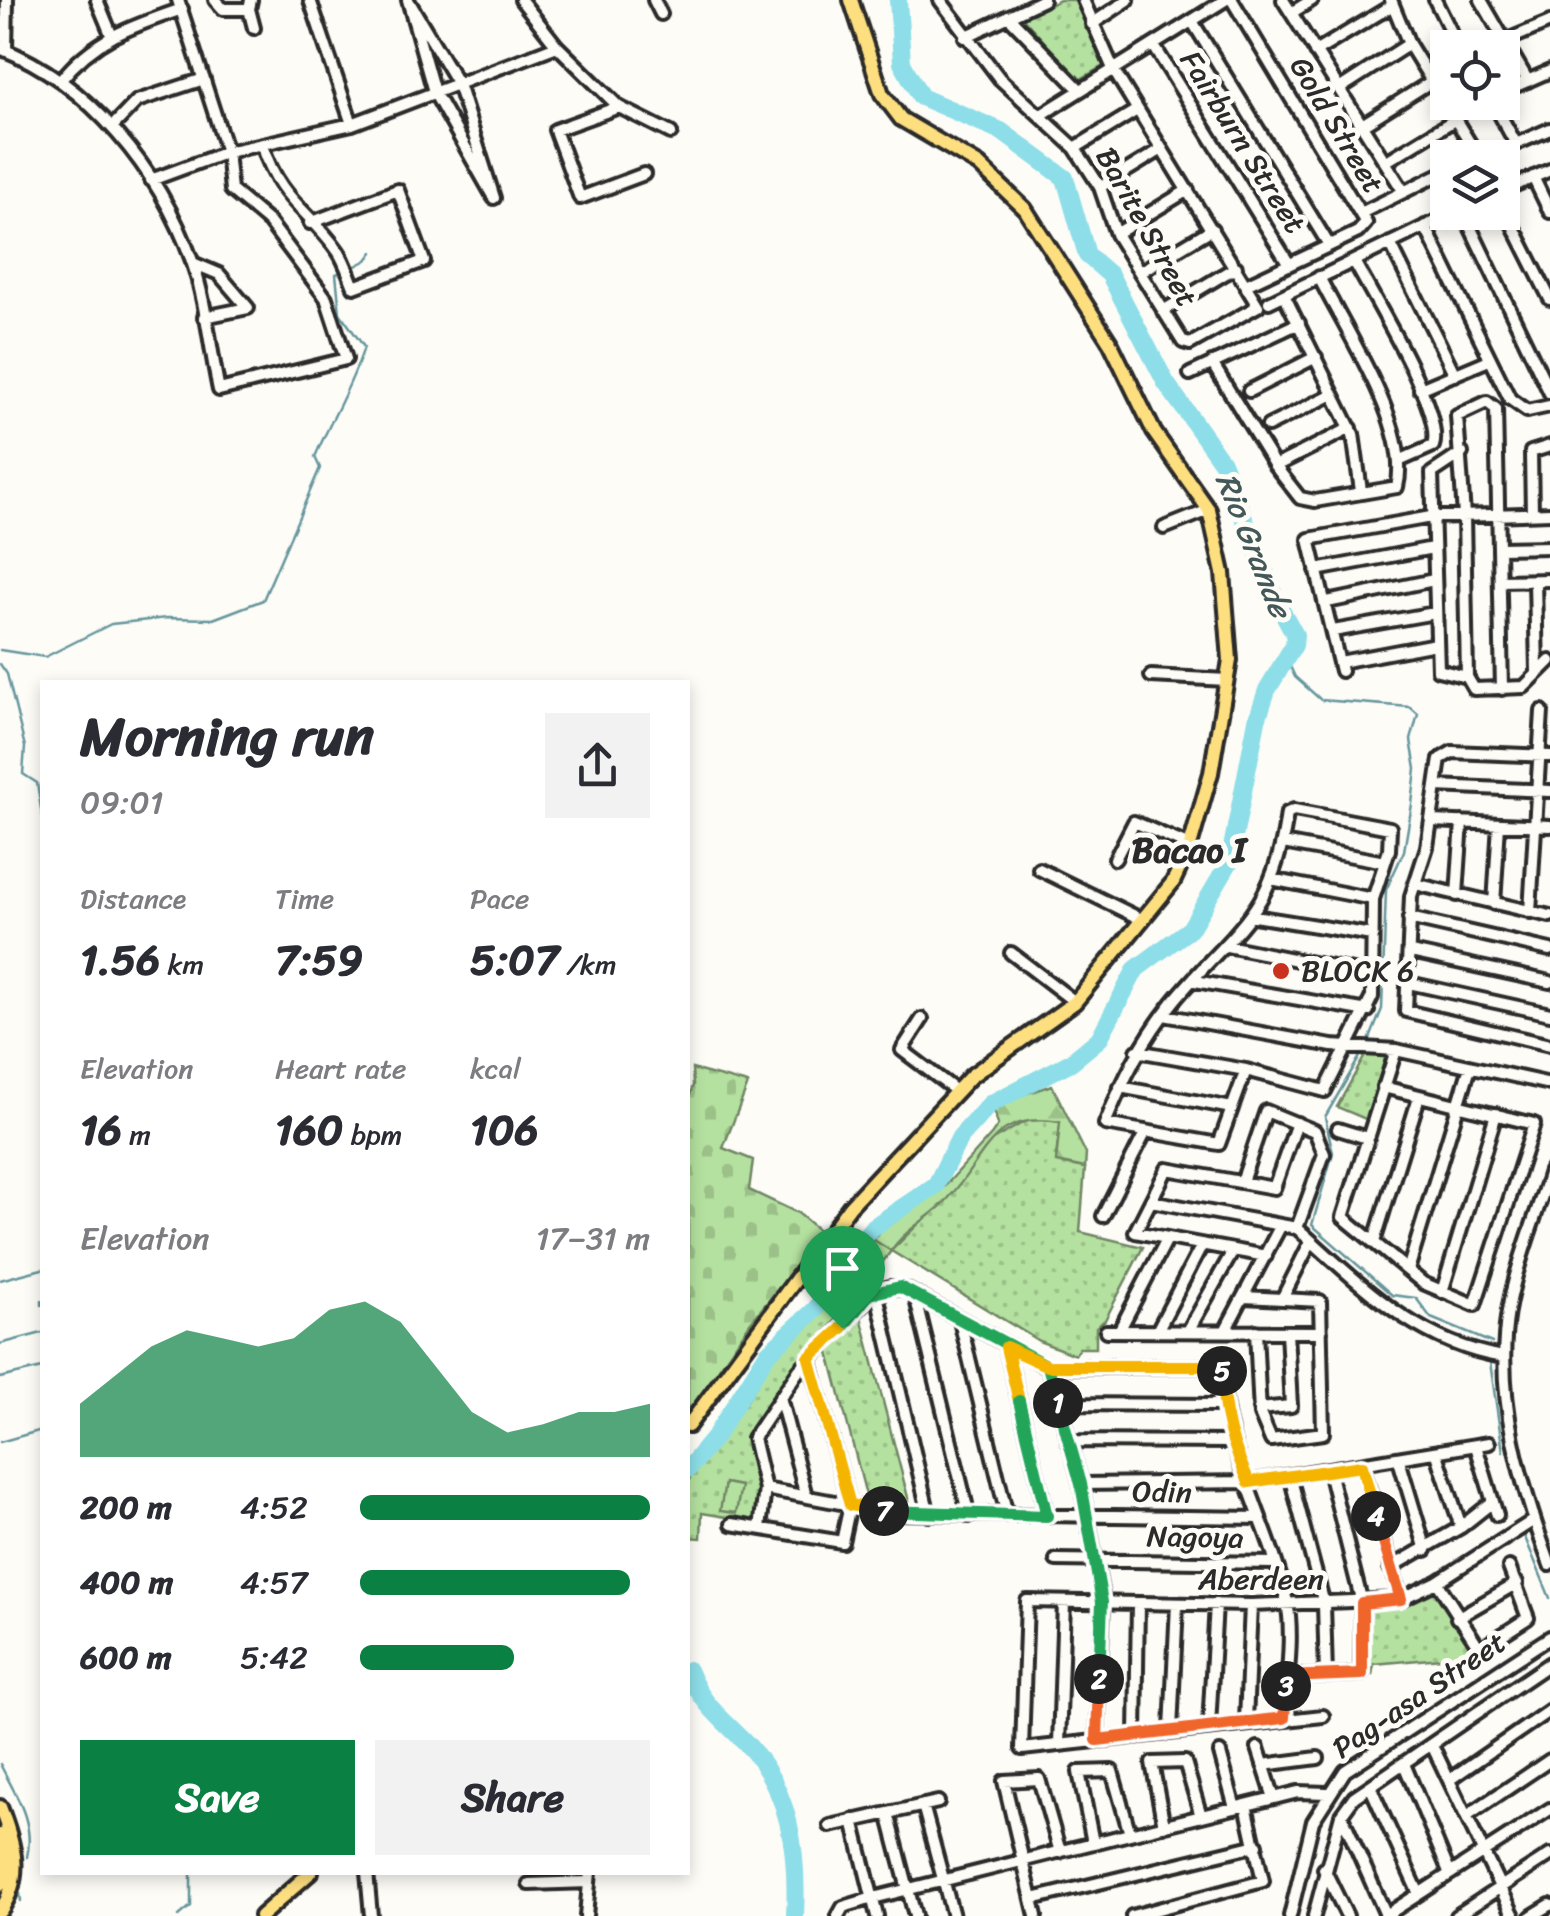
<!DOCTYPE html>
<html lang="en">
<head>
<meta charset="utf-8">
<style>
	:root { --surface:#fff; --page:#f2f2f3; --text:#2b2b33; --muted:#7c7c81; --accent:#0b8043 }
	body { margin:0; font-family:Sriracha,sans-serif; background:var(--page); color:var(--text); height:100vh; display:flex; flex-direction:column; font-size:38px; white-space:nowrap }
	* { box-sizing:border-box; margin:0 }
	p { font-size:32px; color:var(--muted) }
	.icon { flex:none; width:55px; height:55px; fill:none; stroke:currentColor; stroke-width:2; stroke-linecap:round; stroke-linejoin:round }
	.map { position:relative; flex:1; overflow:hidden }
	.panel { position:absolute; left:40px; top:680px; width:650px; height:1195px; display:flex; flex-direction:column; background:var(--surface); border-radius:0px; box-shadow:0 5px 15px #0003 }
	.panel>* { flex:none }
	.fabs { position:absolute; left:1430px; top:30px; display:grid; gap:20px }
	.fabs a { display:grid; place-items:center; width:90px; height:90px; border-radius:0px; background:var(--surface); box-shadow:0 5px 15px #0003; font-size:50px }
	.pin { position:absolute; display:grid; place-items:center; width:85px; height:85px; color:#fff; margin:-102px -42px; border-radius:50% 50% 50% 0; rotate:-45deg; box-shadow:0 0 10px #0007 }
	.pin .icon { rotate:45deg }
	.km { position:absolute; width:50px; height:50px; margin:-25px; border-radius:50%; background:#222; color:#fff; font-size:28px; line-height:50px; text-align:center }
	.round { display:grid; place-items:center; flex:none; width:105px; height:105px; border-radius:0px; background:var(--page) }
	.head { display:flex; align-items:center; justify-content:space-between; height:170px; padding:0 40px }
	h1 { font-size:55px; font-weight:700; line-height:75px }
	.figures { display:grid; grid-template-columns:repeat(3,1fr); gap:15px; height:170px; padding:10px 40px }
	.figures div { display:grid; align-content:center }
	.figures b { font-size:42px; font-weight:700 }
	.figures small { font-size:28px; font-weight:400 }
	.figures p { font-size:28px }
	.chart { height:280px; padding:20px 40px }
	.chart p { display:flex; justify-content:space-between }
	.chart svg { width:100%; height:180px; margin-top:10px; fill:var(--accent); opacity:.7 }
	.cta { display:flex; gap:20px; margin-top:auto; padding:20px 40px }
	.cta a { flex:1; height:115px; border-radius:0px; background:var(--accent); color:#fff; font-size:40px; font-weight:700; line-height:115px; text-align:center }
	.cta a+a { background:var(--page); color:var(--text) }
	ul { padding:0 40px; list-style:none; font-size:32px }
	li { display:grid; grid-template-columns:160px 120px 1fr; align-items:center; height:75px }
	li i { height:25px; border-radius:12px; background:var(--accent) }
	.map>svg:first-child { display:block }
	.green { fill:url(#green-dots); stroke:#708665; stroke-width:2.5 }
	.forest { fill:url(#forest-firs); stroke:#708665; stroke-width:2.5 }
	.cemetery { fill:url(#cemetery-stones); stroke:#708665; stroke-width:2.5 }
	.pitch { fill:#b4e19f; stroke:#708665; stroke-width:2.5 }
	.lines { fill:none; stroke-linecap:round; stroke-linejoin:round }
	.stream { stroke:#66969c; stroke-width:2.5 }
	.river { stroke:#8ddee8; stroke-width:18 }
	.minor-casing { stroke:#2b2b2b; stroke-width:18 }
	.major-casing { stroke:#2b2b2b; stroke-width:20 }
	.minor { stroke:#fdfcf7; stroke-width:10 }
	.major { stroke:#fedf80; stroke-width:12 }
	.split-1-casing { stroke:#fff; stroke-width:20 }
	.split-2-casing { stroke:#fff; stroke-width:20 }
	.split-3-casing { stroke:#fff; stroke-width:20 }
	.split-4-casing { stroke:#fff; stroke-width:20 }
	.split-5-casing { stroke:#fff; stroke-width:20 }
	.split-6-casing { stroke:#fff; stroke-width:20 }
	.split-7-casing { stroke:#fff; stroke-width:20 }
	.split-8-casing { stroke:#fff; stroke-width:20 }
	.split-1 { stroke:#22a559; stroke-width:12 }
	.split-2 { stroke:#22a559; stroke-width:12 }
	.split-3 { stroke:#f0652b; stroke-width:12 }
	.split-4 { stroke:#f0652b; stroke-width:12 }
	.split-5 { stroke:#f5b400; stroke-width:12 }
	.split-6 { stroke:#f5b400; stroke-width:12 }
	.split-7 { stroke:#22a559; stroke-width:12 }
	.split-8 { stroke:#f5b400; stroke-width:12 }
	.poi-dot { fill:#c8321e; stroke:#fdfcf7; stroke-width:4 }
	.labels { text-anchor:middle; stroke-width:10; stroke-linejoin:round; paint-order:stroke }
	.street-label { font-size:30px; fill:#2b2b2b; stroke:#fdfcf7 }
	.poi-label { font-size:30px; fill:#2b2b2b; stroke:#fdfcf7; text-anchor:start }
	.water-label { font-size:32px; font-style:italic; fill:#44585a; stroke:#fdfcf7 }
	.quarter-label { font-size:35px; font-weight:bold; fill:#2b2b2b; stroke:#fdfcf7 }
</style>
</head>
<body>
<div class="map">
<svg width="1550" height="1916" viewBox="0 0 1550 1916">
	<defs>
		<pattern id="green-dots" width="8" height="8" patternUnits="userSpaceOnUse" patternTransform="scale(2.5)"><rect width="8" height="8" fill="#b4e19f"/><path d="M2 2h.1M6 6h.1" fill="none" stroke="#9bc189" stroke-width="1.8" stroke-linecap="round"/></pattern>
		<pattern id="forest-firs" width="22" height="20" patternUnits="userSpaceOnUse" patternTransform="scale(2.5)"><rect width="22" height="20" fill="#b4e19f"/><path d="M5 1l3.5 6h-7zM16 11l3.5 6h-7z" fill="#9bc189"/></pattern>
		<pattern id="cemetery-stones" width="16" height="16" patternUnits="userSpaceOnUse" patternTransform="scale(2.5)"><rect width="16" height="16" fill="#b4e19f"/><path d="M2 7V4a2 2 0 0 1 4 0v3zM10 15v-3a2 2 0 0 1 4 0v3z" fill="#9bc189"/></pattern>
	</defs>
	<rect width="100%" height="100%" fill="#fdfcf7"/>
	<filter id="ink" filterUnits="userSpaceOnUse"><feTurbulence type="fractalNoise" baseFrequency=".01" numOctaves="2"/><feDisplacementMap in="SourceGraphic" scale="20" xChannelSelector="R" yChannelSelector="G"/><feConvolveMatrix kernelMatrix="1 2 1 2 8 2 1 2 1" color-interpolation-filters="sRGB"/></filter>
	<g filter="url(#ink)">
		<!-- green -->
		<path class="green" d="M1060,0H1075L1103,66L1079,80L1022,17Z
			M1367,1052L1388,1055L1368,1120L1337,1107Z
			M1033,1117L1061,1122L1056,1156L1064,1164L1085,1168L1080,1232L1143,1247L1105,1320L1096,1327V1348H1079L1075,1355L1039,1341L891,1251C844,1314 791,1370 747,1435L762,1493L757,1522L702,1513L701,1538L688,1537V1482L695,1467L748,1399L770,1359L823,1311L840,1279L874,1240L892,1250L957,1186L989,1142Z
			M860,1313L911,1509L868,1503L828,1349Z
			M1434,1591L1474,1646L1453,1657L1374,1664L1372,1675H1364L1367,1608Z"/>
		<!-- forest -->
		<path class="forest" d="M1052,1085L1086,1154L1085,1168L1056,1162L1060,1122C988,1109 984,1164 943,1204C926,1220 904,1231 891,1251L874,1240L887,1221L945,1186L992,1134L998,1125L993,1107L997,1103Z"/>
		<!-- cemetery -->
		<path class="cemetery" d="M692,1069L748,1084L723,1148L753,1160L749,1190L798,1213L823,1234L750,1323L688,1414V1101L693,1085Z"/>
		<!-- pitch -->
		<path class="pitch" d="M725,1483L741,1486L736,1513L720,1511Z"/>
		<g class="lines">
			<!-- stream -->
			<path class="stream" d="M350,269L367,260L373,252
				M0,650L45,657L111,624L167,618L213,619L263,600L320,468L315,457C331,419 352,386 364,347L340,313L336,274L342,272
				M1287,660L1295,677L1321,700L1410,707L1418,714L1411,740L1416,769L1412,804L1404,851L1386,890L1382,1009L1369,1041
				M0,664L7,674L25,747L23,774L37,783L42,815
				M1362,1053L1325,1117L1333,1153L1312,1225L1392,1295L1416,1298L1431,1318L1492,1343
				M0,1280L42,1269
				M42,1301V1305
				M0,1344L42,1333
				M1490,1362L1503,1452
				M0,1378L42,1368
				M0,1442L42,1430
				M1524,1535L1550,1598
				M0,1764C15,1794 35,1821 27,1857
				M20,1894L21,1901
				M179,1916L191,1906V1872"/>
			<!-- river -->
			<path class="river" d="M688,1469L714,1438L767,1354L816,1309L846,1259L872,1228L936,1185L960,1137L990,1104L1071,1062L1099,1039L1136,969L1190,929L1229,863L1257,720L1267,690L1294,645L1295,635L1276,600L1222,462L1166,383L1110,275L1087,255L1065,178L1001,131L921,97L902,63L898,0
				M688,1670C701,1703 720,1717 745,1742C791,1790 798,1851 795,1916"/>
			<!-- minor casing -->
			<g class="minor-casing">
				<path id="minor" d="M97,0L111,34
					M215,0L223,9H249L251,0
					M310,0L352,124
					M408,0L458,84L494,198L434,92Z
					M521,0L557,46L619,107L671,133
					M654,0L661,14
					M940,0L1000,79L1075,148L1100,187L1116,234L1183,342L1190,344L1258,306L1114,71L1083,0
					M1232,0L1366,223L1358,232L1248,284
					M1283,0L1404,192
					M1391,0L1409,44L1479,158
					M1435,0L1459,48
					M1481,0L1528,81
					M249,9L254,28
					M1291,13L1312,0
					M1008,16L1080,90
					M1192,21L1329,245
					M1092,24L1128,0
					M965,37L1043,0
					M1505,41L1550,22
					M1154,46L1289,264
					M0,48C90,83 160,171 192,261C206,301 210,348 219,390L346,359L326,298L269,222L231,190L227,152L178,0
					M6,50L7,0
					M1315,52L1393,5
					M60,81C93,39 132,26 182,9
					M1339,89L1409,44
					M1502,92L1550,71
					M1493,102L1516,144L1550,129
					M619,107L555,130L580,198L644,174
					M1041,115L1225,0
					M1362,125L1432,81
					M113,126L137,101L204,79
					M262,144C279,200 308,209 338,251C345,261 349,275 354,287L424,261L398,190L310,223
					M1075,148L1137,110
					M1385,162L1456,119
					M1533,177L1550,212
					M151,180L227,152L352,124L557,46
					M1100,187L1162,149
					M1502,191L1550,170
					M1502,204L1550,299
					M1463,212L1550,393
					M1361,213L1448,170
					M1425,226L1510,399L1527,411L1550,406
					M1116,234L1188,190
					M1390,243L1455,375
					M1354,261C1372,296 1445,412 1433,446L1399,461
					M193,263L219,274L248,308L204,317
					M1140,272L1212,229
					M1284,295L1353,434L1361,491
					M1269,302L1455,212
					M1163,311L1236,267
					M1212,363L1275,466L1300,498L1315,501L1397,487C1412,430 1345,330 1319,277
					M1190,374L1299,323
					M1420,389L1489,360
					M1249,391L1316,357
					M1268,426L1333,394
					M1462,453L1432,473L1438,670L1467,677L1474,689L1524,687L1550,661
					M1275,466L1351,428
					M1532,514L1531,452L1550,446
					M1164,528L1209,510
					M1500,548L1550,547
					M1316,570L1433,548
					M1501,581L1550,580
					M1535,581L1537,672
					M1327,602L1434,580
					M1333,631L1435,613
					M1340,662L1436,644
					M1341,671L1309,539L1431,517L1550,513
					M1151,676L1227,680
					M1467,677L1464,516L1457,416L1487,402L1496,409L1502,689
					M1550,756L1452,752L1440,759L1427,847L1411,896L1406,1011L1550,1045
					M1436,786L1550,791
					M1432,821L1550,826
					M1283,843L1385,862
					M1115,859L1134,822L1190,846
					M1039,869L1143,920
					M1271,879L1373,899
					M1415,884L1550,916
					M1457,895L1462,822
					M1494,904L1499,824
					M1530,912L1542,711
					M1254,916L1372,935
					M1409,918L1550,950
					M1227,946L1373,975
					M1411,952L1550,982
					M1011,953L1075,1002
					M1195,981L1368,1011
					M1409,983L1550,1014
					M1164,1015L1332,1046L1396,1050L1550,1084
					M922,1019L902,1050L955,1090
					M1137,1051L1246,1070L1325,1091L1372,997L1373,899L1389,850L1390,828L1294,810L1287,813C1274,916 1232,930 1173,1002C1143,1039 1123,1079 1105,1124L1219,1144L1246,1070
					M1120,1087L1232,1108
					M1383,1087L1534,1124L1475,1305L1423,1283L1343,1217L1396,1050
					M1338,1129L1367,1138
					M1550,1171C1536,1217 1516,1264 1508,1311C1494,1396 1521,1485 1550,1565
					M1242,1182L1266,1111L1315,1131L1324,1154L1297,1228
					M1151,1201L1297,1228
					M1103,1216L1146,1131
					M1297,1228C1360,1284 1416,1343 1503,1357
					M1374,1242L1419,1097
					M1266,1256L1135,1232L1167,1169L1274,1188L1297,1123
					M1408,1270L1470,1067
					M876,1291L929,1515
					M1442,1292L1496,1114
					M915,1295L969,1516
					M1244,1297L1320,1301L1323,1433L1271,1440L1260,1414L1256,1331
					M1282,1299L1311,1241
					M960,1321L1007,1515
					M1106,1331L1321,1332
					M1119,1331L1167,1239
					M1157,1331L1202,1245
					M1188,1331L1233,1251
					M1225,1331L1281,1225
					M1006,1347L1047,1516
					M1048,1367L1081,1484L1103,1602L1097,1740
					M780,1397L806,1496
					M1059,1404L1222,1405
					M1259,1409L1291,1406L1287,1332
					M1068,1441L1231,1442
					M1476,1446L1497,1515
					M1437,1454L1461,1527
					M1399,1460L1426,1550
					M1362,1465L1401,1599
					M1290,1476L1324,1604L1326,1675
					M1081,1484L1249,1482L1489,1443
					M765,1489L894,1513L1260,1518
					M732,1524L842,1542L850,1505L809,1358
					M760,1528L765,1489L753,1438L799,1370L876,1291L890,1287L907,1290L1048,1367L1222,1366C1222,1449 1269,1521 1287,1602C1294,1637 1286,1682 1285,1718
					M1056,1560L1273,1563
					M1390,1568L1461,1527L1490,1504
					M1437,1582L1480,1649L1528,1618L1509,1567
					M1457,1618L1517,1583
					M1286,1677L1361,1674L1362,1603L1329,1471
					M1323,1716L1022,1749L1027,1601L1251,1605L1401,1599L1437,1582L1534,1520
					M1246,1721L1251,1605
					M1209,1726L1216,1604
					M1171,1730L1177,1604
					M1136,1735L1138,1603
					M1059,1744L1064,1602
					M1432,1745L1514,1916
					M1258,1748L1274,1798
					M1220,1753L1235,1808
					M1404,1764L1450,1874
					M1263,1765L1318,1758
					M1449,1780L1550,1710
					M1370,1786L1419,1894
					M923,1805L953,1916
					M888,1813L915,1916
					M1342,1816L1386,1915
					M1467,1816L1550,1760
					M853,1820L877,1916
					M830,1826L938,1802
					M1164,1826L1152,1763L1185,1762L1201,1816
					M1093,1843L1079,1772L1112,1771L1130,1834
					M1324,1869L1347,1916
					M367,1872L371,1916
					M529,1884L589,1882
					M1032,1899L1257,1845
					M586,1916L590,1872
					M838,1916L843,1907L873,1898L1298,1792L1327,1793
					M1036,1916L1004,1781L1039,1779L1060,1852
					M1132,1916L1263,1881L1246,1805
					M1290,1916L1313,1821L1345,1771L1550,1637
					M1314,1916L1341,1815L1354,1797L1550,1663
					M1385,1916L1550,1809
					M1456,1916L1550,1855
					M1532,1916L1550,1905"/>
			</g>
			<!-- major casing -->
			<g class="major-casing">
				<path id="major" d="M688,1426L850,1206L971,1076L1075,1002L1173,882L1190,846L1211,773L1230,660L1223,573L1209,510L1154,432L1111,344L1025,209L979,165L901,119L882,94L851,0
					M0,1807C14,1843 24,1877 0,1911
					M0,1835L6,1858L0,1885
					M261,1916L311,1872"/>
			</g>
			<!-- minor -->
			<use href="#minor" class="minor"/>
			<!-- major -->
			<use href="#major" class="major"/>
		</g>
	</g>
	<g class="lines" filter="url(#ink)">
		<!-- split-1 casing -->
		<g class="split-1-casing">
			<path id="split-1" d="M842,1328L869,1294L900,1287L1048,1366L1058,1403"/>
		</g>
		<!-- split-2 casing -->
		<g class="split-2-casing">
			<path id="split-2" d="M1058,1403L1081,1484L1102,1602L1099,1679"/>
		</g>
		<!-- split-3 casing -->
		<g class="split-3-casing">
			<path id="split-3" d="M1099,1679L1097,1740L1284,1718L1286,1686"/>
		</g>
		<!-- split-4 casing -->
		<g class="split-4-casing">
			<path id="split-4" d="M1286,1686V1677L1362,1674V1603L1401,1599L1376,1516"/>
		</g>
		<!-- split-5 casing -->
		<g class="split-5-casing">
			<path id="split-5" d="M1222,1371C1222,1413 1232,1444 1249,1482L1362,1466L1376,1516"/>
		</g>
		<!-- split-6 casing -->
		<g class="split-6-casing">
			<path id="split-6" d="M1019,1401L1006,1347L1048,1366H1222V1371"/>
		</g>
		<!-- split-7 casing -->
		<g class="split-7-casing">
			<path id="split-7" d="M884,1511L1047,1516L1019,1401"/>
		</g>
		<!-- split-8 casing -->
		<g class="split-8-casing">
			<path id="split-8" d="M842,1328L809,1358L850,1505L884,1511"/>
		</g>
		<!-- split-1 -->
		<use href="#split-1" class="split-1"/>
		<!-- split-2 -->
		<use href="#split-2" class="split-2"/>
		<!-- split-3 -->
		<use href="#split-3" class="split-3"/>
		<!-- split-4 -->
		<use href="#split-4" class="split-4"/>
		<!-- split-5 -->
		<use href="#split-5" class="split-5"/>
		<!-- split-6 -->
		<use href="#split-6" class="split-6"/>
		<!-- split-7 -->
		<use href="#split-7" class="split-7"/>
		<!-- split-8 -->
		<use href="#split-8" class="split-8"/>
	</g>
	<!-- markers -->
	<circle class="poi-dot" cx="1281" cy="971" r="10"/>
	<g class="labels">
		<!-- street labels -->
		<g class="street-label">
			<text transform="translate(1337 125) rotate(59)" y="10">Gold Street</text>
			<text transform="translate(1243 142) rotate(58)" y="10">Fairburn Street</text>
			<text transform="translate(1147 227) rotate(61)" y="10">Barite Street</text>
			<text transform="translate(1162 1492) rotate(1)" y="10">Odin</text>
			<text transform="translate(1195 1537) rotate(1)" y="10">Nagoya</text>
			<text x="1261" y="1589">Aberdeen</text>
			<text transform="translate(1419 1695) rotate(-34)" y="10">Pag-asa Street</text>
		</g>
		<!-- poi labels -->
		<g class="poi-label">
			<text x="1301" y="981">BLOCK 6</text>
		</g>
		<!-- water labels -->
		<g class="water-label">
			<text transform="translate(1254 545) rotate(68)" y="11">Rio Grande</text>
		</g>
		<!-- quarter labels -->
		<g class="quarter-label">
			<text x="1189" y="862">Bacao I</text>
		</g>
	</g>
</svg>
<div class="fabs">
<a><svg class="icon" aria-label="locate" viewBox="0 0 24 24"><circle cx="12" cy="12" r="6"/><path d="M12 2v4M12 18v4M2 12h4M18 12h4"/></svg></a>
<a><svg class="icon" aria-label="layers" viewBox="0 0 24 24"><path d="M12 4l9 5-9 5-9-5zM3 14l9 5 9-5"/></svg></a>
</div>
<div class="pin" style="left:842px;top:1328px;background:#1e9e55"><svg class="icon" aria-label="arrive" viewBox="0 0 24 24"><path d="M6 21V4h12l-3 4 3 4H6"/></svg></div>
<b class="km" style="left:1058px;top:1403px">1</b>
<b class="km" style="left:1099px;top:1679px">2</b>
<b class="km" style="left:1286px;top:1686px">3</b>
<b class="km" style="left:1376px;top:1516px">4</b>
<b class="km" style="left:1222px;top:1371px">5</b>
<b class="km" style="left:884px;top:1511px">7</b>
<section class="panel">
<div class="head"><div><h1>Morning run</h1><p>09:01</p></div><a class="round"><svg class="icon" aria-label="share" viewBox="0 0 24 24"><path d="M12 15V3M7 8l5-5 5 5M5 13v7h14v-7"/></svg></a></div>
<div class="figures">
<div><p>Distance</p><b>1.56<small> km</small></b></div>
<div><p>Time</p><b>7:59</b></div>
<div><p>Pace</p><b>5:07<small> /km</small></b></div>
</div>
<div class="figures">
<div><p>Elevation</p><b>16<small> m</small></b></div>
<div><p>Heart rate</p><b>160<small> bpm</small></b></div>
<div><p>kcal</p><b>106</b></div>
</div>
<div class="chart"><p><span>Elevation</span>17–31 m</p>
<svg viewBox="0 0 160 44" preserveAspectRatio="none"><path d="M0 44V31L10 24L20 17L30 13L40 15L50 17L60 15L70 8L80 6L90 11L100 22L110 33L120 38L130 36L140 33L150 33L160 31V44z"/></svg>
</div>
<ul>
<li><b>200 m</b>4:52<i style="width:100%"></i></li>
<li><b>400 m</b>4:57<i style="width:93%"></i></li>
<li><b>600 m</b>5:42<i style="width:53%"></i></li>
</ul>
<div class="cta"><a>Save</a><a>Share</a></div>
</section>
</div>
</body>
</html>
